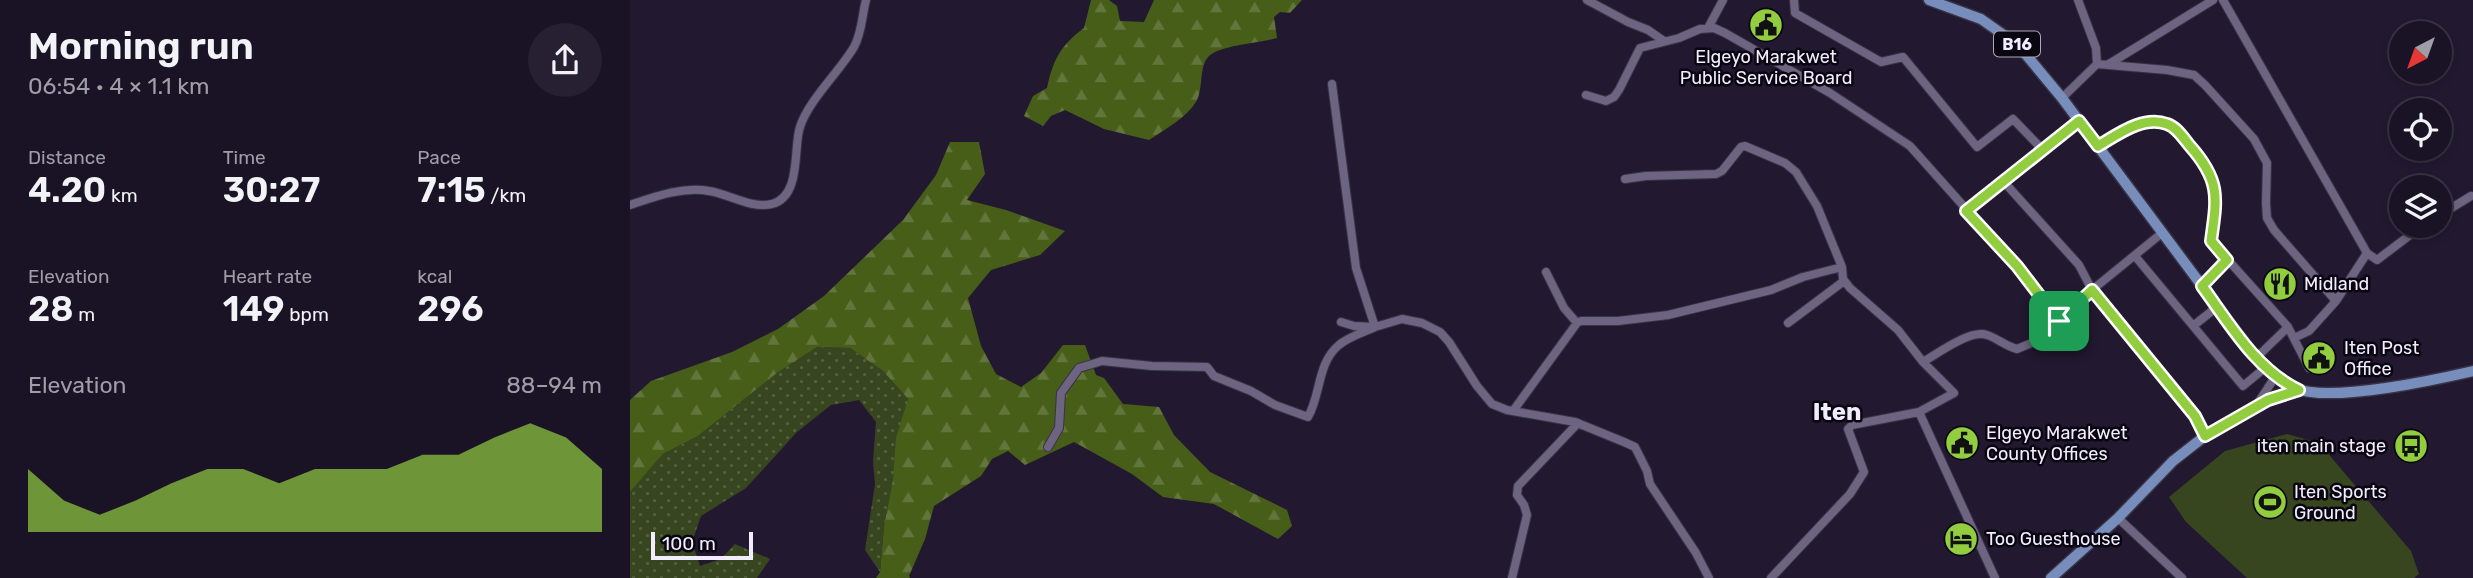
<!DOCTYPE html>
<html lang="en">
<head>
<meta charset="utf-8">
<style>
	:root { --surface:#1a1325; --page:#272032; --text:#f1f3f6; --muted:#9f9ea7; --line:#383242; --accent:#92cd3f }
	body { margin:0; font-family:Rubik,sans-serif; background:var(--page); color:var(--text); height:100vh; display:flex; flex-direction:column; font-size:26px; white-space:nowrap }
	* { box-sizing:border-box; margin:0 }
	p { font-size:23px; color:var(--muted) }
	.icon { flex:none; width:38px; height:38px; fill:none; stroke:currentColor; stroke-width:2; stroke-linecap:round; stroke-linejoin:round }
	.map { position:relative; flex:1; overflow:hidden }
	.side { display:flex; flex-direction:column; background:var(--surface); width:630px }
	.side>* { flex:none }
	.needle { width:46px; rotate:221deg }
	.fabs { position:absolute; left:1759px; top:21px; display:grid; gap:14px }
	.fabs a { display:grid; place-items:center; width:63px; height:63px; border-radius:50%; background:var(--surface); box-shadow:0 4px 10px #0003,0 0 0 2px var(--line); font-size:35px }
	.scale { position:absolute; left:21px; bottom:18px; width:102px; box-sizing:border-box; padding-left:7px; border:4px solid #f2edfe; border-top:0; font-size:19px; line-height:24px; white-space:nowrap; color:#f2edfe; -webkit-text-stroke:5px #0a0611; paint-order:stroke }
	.pin { position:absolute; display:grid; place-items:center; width:60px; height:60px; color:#fff; margin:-30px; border-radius:14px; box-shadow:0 4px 10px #0006 }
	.round { display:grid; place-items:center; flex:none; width:74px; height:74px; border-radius:37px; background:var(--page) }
	.summary { display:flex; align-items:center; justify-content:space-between; height:119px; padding:0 28px }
	h1 { font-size:38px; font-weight:600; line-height:52px }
	.stats { display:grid; grid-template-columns:repeat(3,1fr); gap:10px; height:119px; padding:7px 28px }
	.stats div { display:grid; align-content:center }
	.stats b { font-size:35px; font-weight:600 }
	.stats small { font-size:19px; font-weight:400 }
	.stats p { font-size:19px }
	.chart { height:196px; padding:14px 28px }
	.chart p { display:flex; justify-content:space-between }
	.chart svg { width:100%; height:126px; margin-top:7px; fill:var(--accent); opacity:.7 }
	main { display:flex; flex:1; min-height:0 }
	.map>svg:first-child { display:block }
	.grass { fill:url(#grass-dots) }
	.forest { fill:url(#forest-firs) }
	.green { fill:#37461e }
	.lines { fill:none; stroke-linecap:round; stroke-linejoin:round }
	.minor-casing { stroke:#393346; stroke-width:10 }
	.major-casing { stroke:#393346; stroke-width:13 }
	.minor { stroke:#6d6481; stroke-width:8 }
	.major { stroke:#778dbb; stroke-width:10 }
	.route-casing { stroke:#fff; stroke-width:14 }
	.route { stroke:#92cd3f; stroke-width:9 }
	.labels { text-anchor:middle; stroke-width:5; stroke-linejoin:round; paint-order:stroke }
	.shield { fill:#0a0611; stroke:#aca8b7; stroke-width:2 }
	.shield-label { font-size:16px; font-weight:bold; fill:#f2edfe }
	.poi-label { font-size:18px; fill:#f2edfe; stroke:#0a0611; text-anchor:start }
	.district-label { font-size:24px; font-weight:bold; fill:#f2edfe; stroke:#0a0611 }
</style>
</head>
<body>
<main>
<section class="side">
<div class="summary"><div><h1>Morning run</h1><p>06:54 · 4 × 1.1 km</p></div><a class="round"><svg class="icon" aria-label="share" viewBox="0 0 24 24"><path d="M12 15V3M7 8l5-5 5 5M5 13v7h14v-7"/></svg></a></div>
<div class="stats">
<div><p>Distance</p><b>4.20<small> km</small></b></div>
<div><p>Time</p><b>30:27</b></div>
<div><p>Pace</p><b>7:15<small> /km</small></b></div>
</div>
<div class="stats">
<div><p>Elevation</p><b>28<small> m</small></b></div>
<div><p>Heart rate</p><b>149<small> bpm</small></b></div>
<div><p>kcal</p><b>296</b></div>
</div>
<div class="chart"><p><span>Elevation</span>88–94 m</p>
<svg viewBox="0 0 160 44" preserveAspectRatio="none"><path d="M0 44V22L10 33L20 38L30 33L40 27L50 22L60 22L70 27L80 22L90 22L100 22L110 17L120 17L130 11L140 6L150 11L160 22V44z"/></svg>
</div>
</section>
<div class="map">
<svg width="1843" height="578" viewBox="0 0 1843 578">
	<defs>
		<pattern id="grass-dots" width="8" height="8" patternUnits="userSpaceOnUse" patternTransform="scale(1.75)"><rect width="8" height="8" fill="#37461e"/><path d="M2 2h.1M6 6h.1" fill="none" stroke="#546140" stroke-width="1.8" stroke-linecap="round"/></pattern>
		<pattern id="forest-firs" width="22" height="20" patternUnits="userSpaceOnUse" patternTransform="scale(1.75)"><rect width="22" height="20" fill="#475e19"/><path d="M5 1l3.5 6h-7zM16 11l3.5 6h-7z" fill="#62753c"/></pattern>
	</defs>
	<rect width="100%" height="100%" fill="#221931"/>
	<!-- grass -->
	<path class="grass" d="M187,347L220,348L253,371L278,399L254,526L250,572L235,550L245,484L243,461L246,422L229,400L201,405L167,432L116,488L71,516L62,542L70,566L91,559L105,544L140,559L127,578H0V492L33,454L68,436L147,373Z"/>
	<!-- forest -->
	<path class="forest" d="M461,0H479L487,6L490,21L514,22L524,0H672L660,13L650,12L644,17L647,38C630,43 591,45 579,56C568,67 574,89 566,102C556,118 534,130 519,140L474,129L435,110L421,116L413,126L394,116L403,96L417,88C423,60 430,46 454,28Z
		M320,142H349L355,174L337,200L376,210L435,231L410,255L361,270L338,298L351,346L366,374L391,387L411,373L433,345H455L466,375L474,378L493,404L529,407L544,435L580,472L657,510L662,526L648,539L584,504L533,497L502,474L444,442L395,465L378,451L362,459L351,476L304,506L295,539L279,576L280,578H246L250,572L254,526L263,479L266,438L278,399L253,371L220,348L187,347L147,373L68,436L33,454L0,492V400L21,381L102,352L148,329L194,296L273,220L306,175Z"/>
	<!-- green -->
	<path class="green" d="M1657,434L1689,443L1781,551L1789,574L1784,578H1617L1556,522L1539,497L1595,451Z"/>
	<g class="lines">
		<!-- minor casing -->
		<g class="minor-casing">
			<path id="minor" d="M957,0L998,22L1018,30L1034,41
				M1164,0L1165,13L1251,62L1273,57L1347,147L1383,119L1413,150
				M1593,0L1737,253L1706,301L1679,331L1664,338
				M1078,28L1093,0
				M1467,64L1537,70L1564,75L1575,85L1624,139L1637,163L1636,203L1637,218L1644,230L1706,301
				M1479,64L1583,0
				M956,95L976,101L984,97L989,90L1010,48L1049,38L1070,29L1084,28L1095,33L1200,93L1280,146L1387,266L1429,321
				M1432,98L1467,64L1466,48L1448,0
				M1449,121L1374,182L1449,265L1462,290L1565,417L1575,436
				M1468,146C1487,135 1513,115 1537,124C1547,127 1554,139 1560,146C1591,182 1587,197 1581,241L1658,327L1679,368
				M995,179L1016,176L1086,174L1092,171L1111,147L1115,146L1155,163L1166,172L1187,206L1212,267L1213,279L1220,288L1268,330L1293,362C1307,354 1340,329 1357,335C1367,338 1375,346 1387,349L1404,342L1462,290L1532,233
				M0,205C24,197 53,186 79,191C99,194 121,209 142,204C172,196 163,147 170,127C178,101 210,71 224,47C232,33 232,15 236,0
				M1336,211L1374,182
				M1810,215L1841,196
				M1737,253L1747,260L1792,226
				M1505,256L1613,386L1636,367
				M916,272L934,308L947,323L951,321H988L1038,315L1141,290L1173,277L1212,267
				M1571,286L1597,260
				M711,322L724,326L745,327L772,319L792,323L810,332L819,342L847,386L862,404L877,410L945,422L994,442L1005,447L1017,471L1020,484L1066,553L1079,578
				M1158,323L1214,281
				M1563,326L1587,307
				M1627,357L1658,327
				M1626,406L1645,377
				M883,411L947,323
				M1289,412L1324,393L1293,362
				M418,447L429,428L431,393L449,368L472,361L522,366L577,367L584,376L621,391L645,405L678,417C691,395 687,363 709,345C718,337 734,332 745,327L726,268L702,84
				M1488,518L1552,578
				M882,578L897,515L894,505L887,495L888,486L948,423
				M1141,578L1220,494L1234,472L1218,429L1222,425L1289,412L1365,578"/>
		</g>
		<!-- major casing -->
		<g class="major-casing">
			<path id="major" d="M1299,0L1351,19L1388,45L1432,98L1622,353C1636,367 1648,383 1667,389C1703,402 1804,380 1843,371
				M1638,400L1669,390
				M1421,578L1488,518L1543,461L1575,436L1626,406"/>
		</g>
		<!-- minor -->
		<use href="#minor" class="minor"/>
		<!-- major -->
		<use href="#major" class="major"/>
	</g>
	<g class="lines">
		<!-- route casing -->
		<g class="route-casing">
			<path id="route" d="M1449,121L1468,146C1487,135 1513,115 1537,124C1547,127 1554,139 1560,146C1591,181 1587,198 1581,241L1597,260L1572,286C1599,323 1626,370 1669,390L1638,400L1575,436L1565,416L1462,290L1429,321L1387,266L1336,211Z"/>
		</g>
		<!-- route -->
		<use href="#route" class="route"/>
	</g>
	<!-- icons -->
	<defs>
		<g id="civic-disc" transform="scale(1.75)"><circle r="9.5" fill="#92cd3f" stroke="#0a0611"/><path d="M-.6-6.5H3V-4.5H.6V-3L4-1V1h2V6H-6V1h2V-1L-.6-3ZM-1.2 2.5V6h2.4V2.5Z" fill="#111"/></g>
		<g id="restaurant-disc" transform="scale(1.75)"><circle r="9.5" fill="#92cd3f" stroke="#0a0611"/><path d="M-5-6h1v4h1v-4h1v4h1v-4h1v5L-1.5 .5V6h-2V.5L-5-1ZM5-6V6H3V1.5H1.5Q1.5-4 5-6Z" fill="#111"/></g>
		<g id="bus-disc" transform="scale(1.75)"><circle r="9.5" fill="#92cd3f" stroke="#0a0611"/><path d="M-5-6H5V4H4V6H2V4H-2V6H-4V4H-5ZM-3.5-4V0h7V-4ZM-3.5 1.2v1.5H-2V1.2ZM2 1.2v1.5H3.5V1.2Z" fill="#111"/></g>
		<g id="stadium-disc" transform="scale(1.75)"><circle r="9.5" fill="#92cd3f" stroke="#0a0611"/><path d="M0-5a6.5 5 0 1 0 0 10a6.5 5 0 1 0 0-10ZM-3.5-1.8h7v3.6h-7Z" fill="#111"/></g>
		<g id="hotel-disc" transform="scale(1.75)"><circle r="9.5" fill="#92cd3f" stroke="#0a0611"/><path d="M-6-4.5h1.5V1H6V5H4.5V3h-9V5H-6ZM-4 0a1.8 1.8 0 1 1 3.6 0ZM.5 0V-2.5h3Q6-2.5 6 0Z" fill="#111"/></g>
	</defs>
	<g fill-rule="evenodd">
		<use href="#civic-disc" x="1136" y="25"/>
		<use href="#restaurant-disc" x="1650" y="284"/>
		<use href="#civic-disc" x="1689" y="358"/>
		<use href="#civic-disc" x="1332" y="443"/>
		<use href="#bus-disc" x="1781" y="446"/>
		<use href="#stadium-disc" x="1640" y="502"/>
		<use href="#hotel-disc" x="1331" y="539"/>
	</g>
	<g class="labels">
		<!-- shield labels -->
		<rect class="shield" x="1364" y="31.5" width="46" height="25" rx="5"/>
		<g class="shield-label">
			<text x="1387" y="50">B16</text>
		</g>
		<!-- poi labels -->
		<g class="poi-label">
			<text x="1136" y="63" text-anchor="middle">Elgeyo Marakwet<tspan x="1136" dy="21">Public Service Board</tspan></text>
			<text x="1674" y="290">Midland</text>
			<text x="1714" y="354">Iten Post<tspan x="1714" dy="21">Office</tspan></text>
			<text x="1356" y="439">Elgeyo Marakwet<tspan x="1356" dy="21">County Offices</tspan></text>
			<text x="1756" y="452" text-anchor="end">iten main stage</text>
			<text x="1664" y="498">Iten Sports<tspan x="1664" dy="21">Ground</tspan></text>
			<text x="1356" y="545">Too Guesthouse</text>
		</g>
		<!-- district labels -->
		<g class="district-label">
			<text x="1207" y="420">Iten</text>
		</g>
	</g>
</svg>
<div class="fabs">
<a><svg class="needle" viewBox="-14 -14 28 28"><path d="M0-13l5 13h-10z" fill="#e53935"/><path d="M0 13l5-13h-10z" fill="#9f9ea7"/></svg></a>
<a><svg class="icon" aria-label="locate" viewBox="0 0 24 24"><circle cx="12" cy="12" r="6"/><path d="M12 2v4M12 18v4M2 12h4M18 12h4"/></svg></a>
<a><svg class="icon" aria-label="layers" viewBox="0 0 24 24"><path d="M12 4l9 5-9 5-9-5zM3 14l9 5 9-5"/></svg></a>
</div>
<div class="scale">100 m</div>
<div class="pin" style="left:1429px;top:321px;background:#1e9e55"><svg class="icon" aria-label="arrive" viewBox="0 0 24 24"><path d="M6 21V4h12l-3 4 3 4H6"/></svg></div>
</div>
</main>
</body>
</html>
